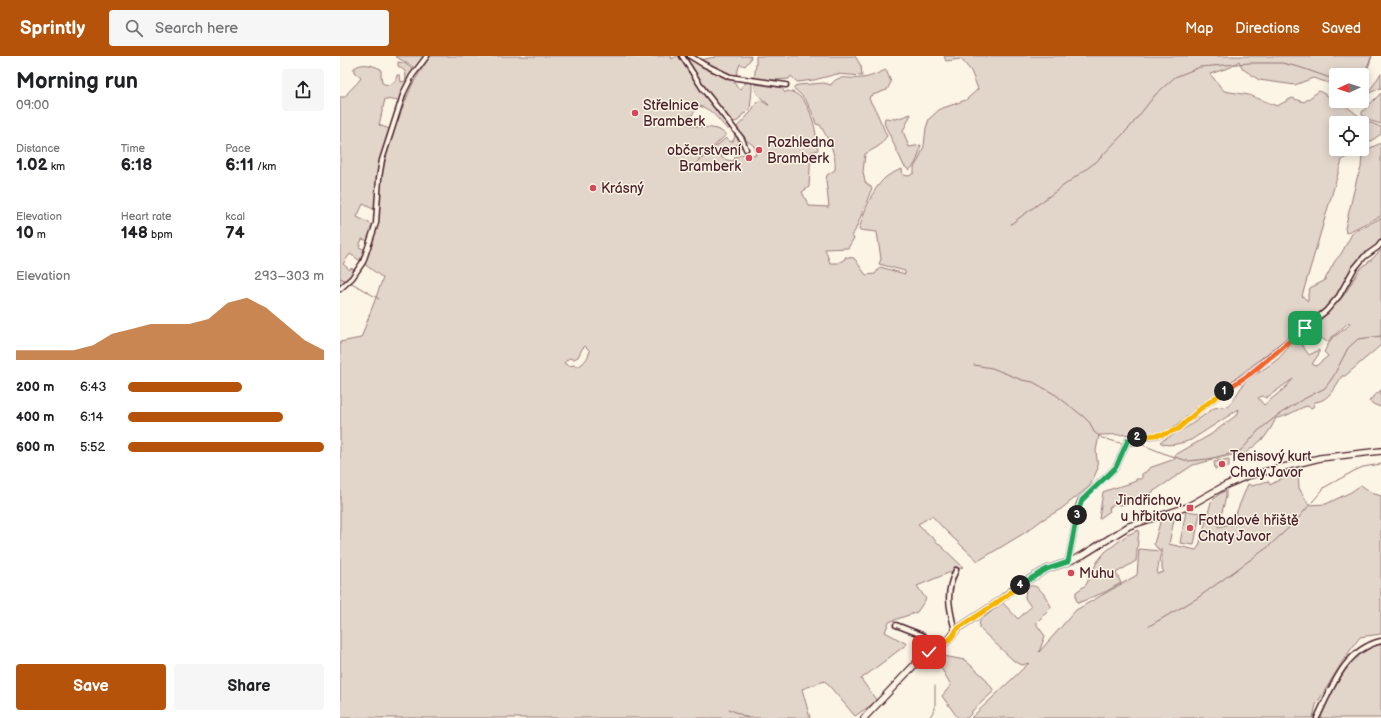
<!DOCTYPE html>
<html lang="en">
<head>
<meta charset="utf-8">
<style>
	:root { --surface:#fff; --page:#f6f6f6; --text:#202124; --muted:#757577; --accent:#b45309 }
	body { margin:0; font-family:"Balsamiq Sans",sans-serif; background:var(--page); color:var(--text); height:100vh; display:flex; flex-direction:column; font-size:15px; white-space:nowrap }
	* { box-sizing:border-box; margin:0 }
	p { font-size:13px; color:var(--muted) }
	.icon { flex:none; width:22px; height:22px; fill:none; stroke:currentColor; stroke-width:2; stroke-linecap:round; stroke-linejoin:round }
	.map { position:relative; flex:1; overflow:hidden }
	.panel { display:flex; flex-direction:column; background:var(--surface); width:340px }
	.panel>* { flex:none }
	.needle { width:26px; rotate:267deg }
	.fabs { position:absolute; left:989px; top:12px; display:grid; gap:8px }
	.fabs a { display:grid; place-items:center; width:40px; height:40px; border-radius:4px; background:var(--surface); box-shadow:0 2px 10px #0003; font-size:20px }
	.pin { position:absolute; display:grid; place-items:center; width:34px; height:34px; color:#fff; margin:-17px; border-radius:8px; box-shadow:0 2px 6px #0006 }
	.km { position:absolute; width:20px; height:20px; margin:-10px; border-radius:50%; background:#222; color:#fff; font-size:11px; line-height:20px; text-align:center }
	.round { display:grid; place-items:center; flex:none; width:42px; height:42px; border-radius:4px; background:var(--page) }
	.head { display:flex; align-items:center; justify-content:space-between; height:68px; padding:0 16px }
	h1 { font-size:22px; font-weight:800; line-height:30px }
	.metrics { display:grid; grid-template-columns:repeat(3,1fr); gap:6px; height:68px; padding:4px 16px }
	.metrics div { display:grid; align-content:center }
	.metrics b { font-size:17px; font-weight:800 }
	.metrics small { font-size:11px; font-weight:400 }
	.metrics p { font-size:11px }
	.chart { height:112px; padding:8px 16px }
	.chart p { display:flex; justify-content:space-between }
	.chart svg { width:100%; height:72px; margin-top:4px; fill:var(--accent); opacity:.7 }
	.action { display:flex; gap:8px; margin-top:auto; padding:8px 16px }
	.action a { flex:1; height:46px; border-radius:4px; background:var(--accent); color:#fff; font-size:16px; font-weight:800; line-height:46px; text-align:center }
	.action a+a { background:var(--page); color:var(--text) }
	ul { padding:0 16px; list-style:none; font-size:13px }
	li { display:grid; grid-template-columns:64px 48px 1fr; align-items:center; height:30px }
	li i { height:10px; border-radius:5px; background:var(--accent) }
	header { display:flex; align-items:center; gap:24px; box-sizing:border-box; height:56px; padding:0 20px; background:var(--accent); color:#fff }
	header strong { font-size:19px }
	nav { display:flex; gap:22px; margin-inline-start:auto; font-size:14px }
	.search { width:280px; height:36px; background:var(--page); display:flex; align-items:center; gap:10px; box-sizing:border-box; padding:0 14px; border-radius:4px; color:var(--muted); font-size:15px }
	main { display:flex; flex:1; min-height:0 }
	.map>svg:first-child { display:block }
	.green { fill:#e2d5ca; stroke:#967a7a; fill-rule:evenodd }
	.lines { fill:none; stroke-linecap:round; stroke-linejoin:round }
	.stream { stroke:#917474; stroke-width:1 }
	.street-casing { stroke:#4a1f2b; stroke-width:7 }
	.secondary-casing { stroke:#4a1f2b; stroke-width:8 }
	.street { stroke:#fcf5e5; stroke-width:4 }
	.secondary { stroke:#fcf5e5; stroke-width:5.5 }
	.split-1-casing { stroke:#fff; stroke-width:8 }
	.split-2-casing { stroke:#fff; stroke-width:8 }
	.split-3-casing { stroke:#fff; stroke-width:8 }
	.split-4-casing { stroke:#fff; stroke-width:8 }
	.split-5-casing { stroke:#fff; stroke-width:8 }
	.split-1 { stroke:#f0652b; stroke-width:5 }
	.split-2 { stroke:#f5b400; stroke-width:5 }
	.split-3 { stroke:#22a559; stroke-width:5 }
	.split-4 { stroke:#22a559; stroke-width:5 }
	.split-5 { stroke:#f5b400; stroke-width:5 }
	.poi-dot { fill:#d1495b; stroke:#fcf5e5; stroke-width:1.5 }
	.labels { text-anchor:middle; stroke-width:3; stroke-linejoin:round; paint-order:stroke }
	.poi-label { font-size:14px; fill:#4a1f2b; stroke:#fcf5e5; text-anchor:start }
</style>
</head>
<body>
<header>
<strong>Sprintly</strong>
<div class="search"><svg class="icon" aria-label="search" viewBox="0 0 24 24"><circle cx="10" cy="10" r="6"/><path d="M15 15l6 6"/></svg>Search here</div>
<nav><a>Map</a><a>Directions</a><a>Saved</a></nav>
</header>
<main>
<section class="panel">
<div class="head"><div><h1>Morning run</h1><p>09:00</p></div><a class="round"><svg class="icon" aria-label="share" viewBox="0 0 24 24"><path d="M12 15V3M7 8l5-5 5 5M5 13v7h14v-7"/></svg></a></div>
<div class="metrics">
<div><p>Distance</p><b>1.02<small> km</small></b></div>
<div><p>Time</p><b>6:18</b></div>
<div><p>Pace</p><b>6:11<small> /km</small></b></div>
</div>
<div class="metrics">
<div><p>Elevation</p><b>10<small> m</small></b></div>
<div><p>Heart rate</p><b>148<small> bpm</small></b></div>
<div><p>kcal</p><b>74</b></div>
</div>
<div class="chart"><p><span>Elevation</span>293–303 m</p>
<svg viewBox="0 0 160 44" preserveAspectRatio="none"><path d="M0 44V38L10 38L20 38L30 38L40 35L50 28L60 25L70 22L80 22L90 22L100 19L110 9L120 6L130 12L140 22L150 32L160 38V44z"/></svg>
</div>
<ul>
<li><b>200 m</b>6:43<i style="width:58%"></i></li>
<li><b>400 m</b>6:14<i style="width:79%"></i></li>
<li><b>600 m</b>5:52<i style="width:100%"></i></li>
</ul>
<div class="action"><a>Save</a><a>Share</a></div>
</section>
<div class="map">
<svg width="1041" height="662" viewBox="0 0 1041 662">
	<rect width="100%" height="100%" fill="#fcf5e5"/>
	<filter id="ink" filterUnits="userSpaceOnUse"><feTurbulence type="fractalNoise" baseFrequency=".025" numOctaves="2"/><feDisplacementMap in="SourceGraphic" scale="8" xChannelSelector="R" yChannelSelector="G"/><feConvolveMatrix kernelMatrix="1 2 1 2 8 2 1 2 1" color-interpolation-filters="sRGB"/></filter>
	<g filter="url(#ink)">
		<!-- green -->
		<path class="green" d="M55,0H85L76,13Z
			M90,0H331L332,3L336,0H341L366,40L390,71L389,73H387C378,64 373,53 359,50L352,59L342,64C355,76 374,66 386,79L354,109L386,82L391,86L393,85L396,78L400,83L403,91L401,92L398,88L381,98L382,102L387,104L394,105L395,101L407,97L413,99H416L414,90L402,81L395,73L410,57L417,46L421,44L428,49H429C422,42 414,39 415,28L438,31L442,32L445,37L447,35C471,37 476,75 478,94L471,96L469,131L462,136L469,150L489,151L486,124L487,119L495,114C497,99 488,82 480,69L476,68C472,54 466,41 453,32L455,30L458,29L484,27L491,29C498,17 510,24 521,22C529,22 538,17 546,14L551,26L547,34L530,40L529,43L536,55L547,80L539,90L525,98L523,116L525,126L532,132L515,175L511,180L514,182L508,192L485,193L490,207H498L505,203V201L514,202L526,219L535,218L540,211L565,218V215L539,208L541,203L537,176L519,174C524,156 531,134 546,121C550,118 557,115 562,113L563,119L569,120L574,117V111L578,105L584,90L586,72L589,63L600,53L626,44L638,33L631,15L621,3L606,5L604,0H1032L1028,12L1022,19H996V28H992L973,22L955,29L919,24L903,13L899,5L891,11L870,18L884,35L909,39L937,50L952,42L964,46L979,35L1006,50L1024,64L1041,71V78L1022,91V67H996V93H1018L1002,104L962,240L968,245V238L970,232L984,225L995,205L1001,198L1013,176L1041,162V185L1010,217L996,240L983,254L825,378L759,379L756,395L758,412L750,430L721,453L702,464L686,476L638,505L607,476L592,460L578,468L623,511L577,530L586,543L577,556L549,566L545,576L567,588L521,623L537,645L515,660L485,625L462,633L470,662H0V286L21,282L43,222L23,207L35,173L43,113L51,80L72,29ZM245,290L250,295C247,303 245,307 237,311L234,309L229,310L224,307L229,302L234,303L238,301L242,293Z
			M343,0H352L360,4L375,1V0H411L410,4L405,10L400,8L394,26L397,31L400,33L405,27L412,26V34L410,53L406,57L403,58L398,65L391,67L375,47Z
			M416,0H515L521,10L522,20L497,18L474,24L457,26L451,20L449,23L417,25L414,23L416,9Z
			M58,6L64,7L74,14L59,45L45,43L39,69L52,74L40,102L35,154L23,148L17,161L33,169L29,185L22,183L19,191L26,194L22,206L10,198L3,208L10,214L11,212L16,215L0,233V41H5C9,33 17,29 21,22L14,16V12C23,6 32,9 41,13V19L42,27C49,31 56,27 57,19H60L61,26L65,25L66,21L65,15L58,10Z
			M1041,17V32L1022,40V38L1029,36Z
			M1041,37V68L1031,65L1022,59V56Z
			M571,58L563,75L569,91L581,89C579,97 577,109 569,114L564,110L544,67L545,62L556,63Z
			M1041,87V160L1006,177L1005,172L1017,122L1021,112L1022,98L1028,93Z
			M1041,194V289L1005,320H1002C995,331 989,345 975,346L973,351L971,352L967,350C956,353 946,362 936,362L931,372L924,382L901,401L896,398L853,409L796,447L795,445L781,449L775,448L769,452L770,455L759,463L763,436C774,431 785,430 796,425V423H802V418L807,415L809,412L835,403V399L870,379L898,358L899,353L851,384C842,387 826,392 820,386L849,370L874,352L888,350L895,341L908,321L918,317L938,303L948,292L950,286L959,279V285L969,299L979,294V298L972,308L976,310L988,300L984,296L991,283L1006,272L1010,268L1009,266L987,286L979,280L971,270L987,257L1004,239L1020,213L1032,203ZM953,323L946,331L924,349L918,342L922,340L926,342Z
			M1041,334V351L1035,349L1029,345Z
			M889,403V411L875,413L874,406Z
			M958,413L959,432L969,449L986,448L1011,436L1021,429L1032,437L1041,440V578L1020,581L1004,603L976,649L973,662H631L689,607L682,609L674,605L639,572L640,564C649,559 654,552 662,546L678,563L691,551L685,542L686,531C699,525 706,542 711,550V552L697,566V569L705,580L699,596L736,554L797,519L799,493L821,495L817,518L824,516L822,513V495L821,493L817,492L814,488L821,463L830,461L833,462L834,464L829,488L856,494L859,490L871,446L878,439L886,434V441L878,471L890,468L891,470L908,428L912,430L928,425L930,429Z
			M846,455L860,457L854,489L840,487Z
			M799,474L796,505L776,517L781,527L765,536L738,547L736,543V536L746,529L757,506L765,496L787,479Z
			M1041,588V662H980C991,638 1011,591 1041,588Z
			M593,598L625,604L644,621L654,635L632,655L631,658L627,662H618L602,640L611,629Z"/>
		<g class="lines">
			<!-- stream -->
			<path class="stream" d="M1021,19L1024,17L1032,0
				M671,168L756,106L790,71L815,39L835,21L860,11L909,7H942L959,11L996,24
				M0,222L7,225
				M10,226L39,243
				M634,309L652,312L682,324L693,326L716,339L744,361L750,367L754,376L762,382L784,388
				M787,389H803L828,399L848,405L868,403L889,398L901,394L906,389L918,375L938,359L960,345L985,332L993,321L1008,292L1018,283L1041,280
				M809,570L856,543L928,491L955,466L985,431L1014,415L1023,411L1041,408
				M389,653L408,662
				M589,662L595,653V630"/>
			<!-- street casing -->
			<g class="street-casing">
				<path id="street" d="M342,0L363,33L402,83L406,93
					M350,0L363,8L390,21L446,29
					M0,233L12,222L23,206L36,167L39,122L42,104L64,36L72,20L87,0
					M728,506L739,449L741,444L769,418L776,411L788,384L793,382L825,378L838,373L860,353L895,327L910,318L935,296L986,255L999,240L1014,213L1024,201L1038,191L1041,187
					M556,569L582,579L586,582L593,593
					M615,575C609,551 605,537 616,514
					M977,662C992,631 1004,594 1041,585"/>
			</g>
			<!-- secondary casing -->
			<g class="secondary-casing">
				<path id="secondary" d="M524,662L580,603L585,598L605,587L611,581L617,573L655,548L676,531L707,513L728,506L743,499L789,470L847,451L886,429L907,420L980,402L1041,395"/>
			</g>
			<!-- street -->
			<use href="#street" class="street"/>
			<!-- secondary -->
			<use href="#secondary" class="secondary"/>
		</g>
	</g>
	<g class="lines" filter="url(#ink)">
		<!-- split-1 casing -->
		<g class="split-1-casing">
			<path id="split-1" d="M884,335L910,318L965,272"/>
		</g>
		<!-- split-2 casing -->
		<g class="split-2-casing">
			<path id="split-2" d="M797,381L825,378L838,373L860,353L884,335"/>
		</g>
		<!-- split-3 casing -->
		<g class="split-3-casing">
			<path id="split-3" d="M737,459L742,444L769,418L776,411L788,384L797,381"/>
		</g>
		<!-- split-4 casing -->
		<g class="split-4-casing">
			<path id="split-4" d="M680,529L707,513L728,506L737,459"/>
		</g>
		<!-- split-5 casing -->
		<g class="split-5-casing">
			<path id="split-5" d="M589,596L605,587L612,581L617,573L655,548L680,529"/>
		</g>
		<!-- split-1 -->
		<use href="#split-1" class="split-1"/>
		<!-- split-2 -->
		<use href="#split-2" class="split-2"/>
		<!-- split-3 -->
		<use href="#split-3" class="split-3"/>
		<!-- split-4 -->
		<use href="#split-4" class="split-4"/>
		<!-- split-5 -->
		<use href="#split-5" class="split-5"/>
	</g>
	<!-- markers -->
	<g class="poi-dot">
		<circle cx="295" cy="57" r="4"/>
		<circle cx="419" cy="94" r="4"/>
		<circle cx="409" cy="102" r="4"/>
		<circle cx="253" cy="132" r="4"/>
		<circle cx="882" cy="408" r="4"/>
		<rect x="846" y="448" width="8" height="8" rx="2"/>
		<circle cx="850" cy="472" r="4"/>
		<circle cx="731" cy="517" r="4"/>
	</g>
	<g class="labels">
		<!-- poi labels -->
		<g class="poi-label">
			<text x="303" y="54">Střelnice<tspan x="303" dy="16">Bramberk</tspan></text>
			<text x="427" y="91">Rozhledna<tspan x="427" dy="16">Bramberk</tspan></text>
			<text x="401" y="99" text-anchor="end">občerstvení<tspan x="401" dy="16">Bramberk</tspan></text>
			<text x="261" y="137">Krásný</text>
			<text x="890" y="405">Tenisový kurt<tspan x="890" dy="16">Chaty Javor</tspan></text>
			<text x="842" y="449" text-anchor="end">Jindřichov,<tspan x="842" dy="16">u hřbitova</tspan></text>
			<text x="858" y="469">Fotbalové hřiště<tspan x="858" dy="16">Chaty Javor</tspan></text>
			<text x="739" y="522">Muhu</text>
		</g>
	</g>
</svg>
<div class="fabs">
<a><svg class="needle" viewBox="-14 -14 28 28"><path d="M0-13l5 13h-10z" fill="#e53935"/><path d="M0 13l5-13h-10z" fill="#757577"/></svg></a>
<a><svg class="icon" aria-label="locate" viewBox="0 0 24 24"><circle cx="12" cy="12" r="6"/><path d="M12 2v4M12 18v4M2 12h4M18 12h4"/></svg></a>
</div>
<div class="pin" style="left:965px;top:272px;background:#1e9e55"><svg class="icon" aria-label="arrive" viewBox="0 0 24 24"><path d="M6 21V4h12l-3 4 3 4H6"/></svg></div>
<div class="pin" style="left:589px;top:596px;background:#d93025"><svg class="icon" aria-label="check" viewBox="0 0 24 24"><path d="M5 12l5 5 9-10"/></svg></div>
<b class="km" style="left:884px;top:335px">1</b>
<b class="km" style="left:797px;top:381px">2</b>
<b class="km" style="left:737px;top:459px">3</b>
<b class="km" style="left:680px;top:529px">4</b>
</div>
</main>
</body>
</html>
